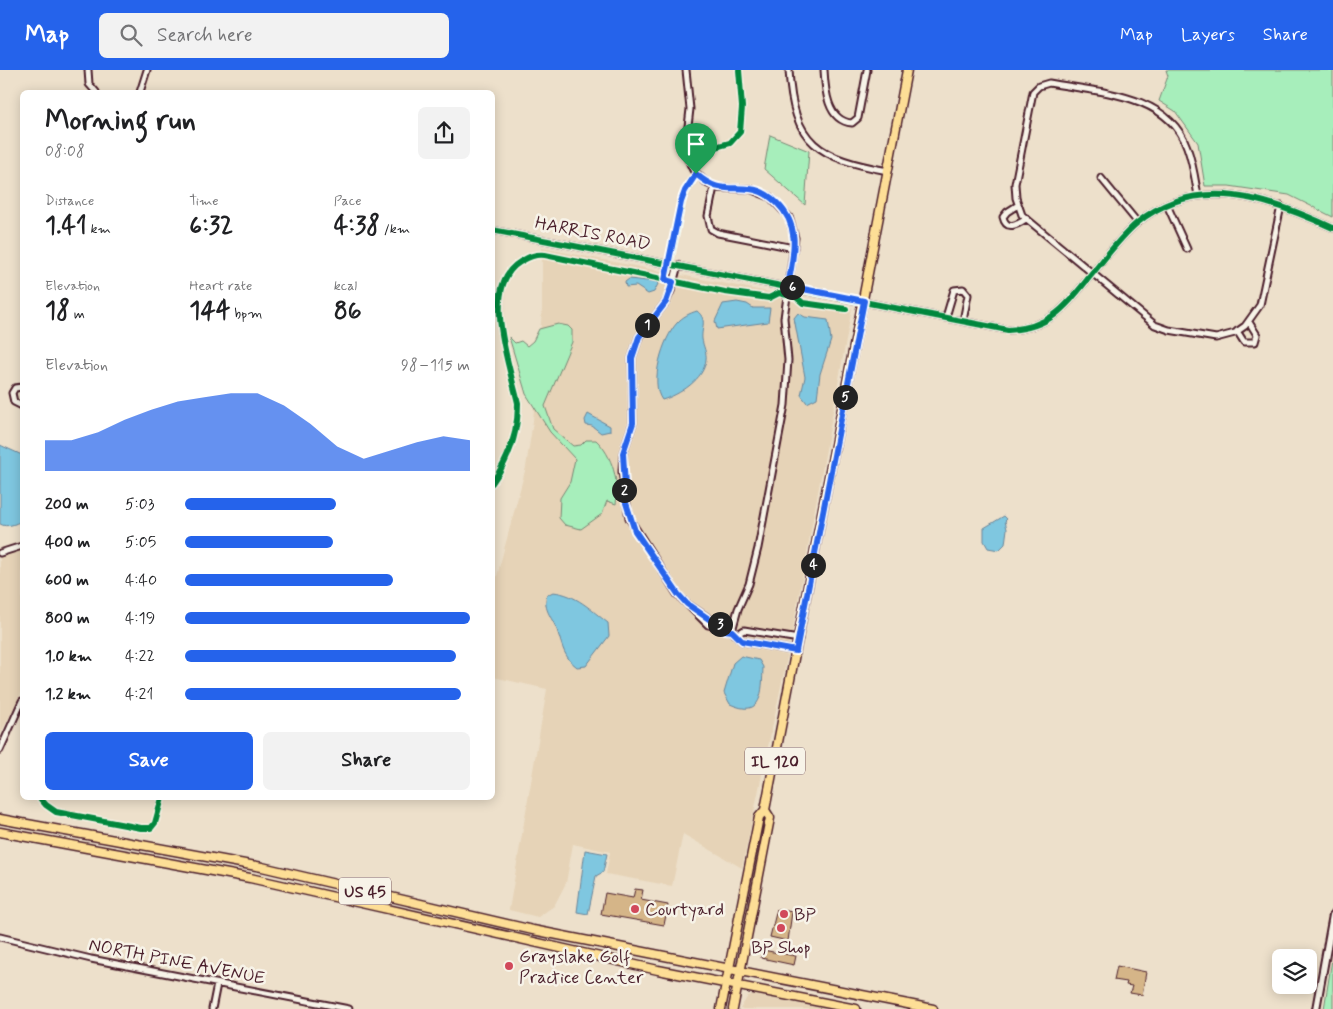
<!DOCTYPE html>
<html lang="en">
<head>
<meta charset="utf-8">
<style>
	:root { --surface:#fff; --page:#f2f2f2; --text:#202124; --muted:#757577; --accent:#2563eb }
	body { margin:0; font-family:Mynerve,sans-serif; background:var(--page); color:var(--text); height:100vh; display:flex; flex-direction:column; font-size:19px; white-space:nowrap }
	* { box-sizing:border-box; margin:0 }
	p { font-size:16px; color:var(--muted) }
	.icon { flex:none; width:28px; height:28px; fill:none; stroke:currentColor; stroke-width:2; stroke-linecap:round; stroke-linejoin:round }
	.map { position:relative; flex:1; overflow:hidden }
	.drawer { position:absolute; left:20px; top:20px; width:475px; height:710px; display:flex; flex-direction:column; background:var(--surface); border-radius:8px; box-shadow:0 2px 12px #0003 }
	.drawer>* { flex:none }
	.fabs { position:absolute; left:1272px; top:879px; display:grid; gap:10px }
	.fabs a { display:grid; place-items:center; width:45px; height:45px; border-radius:8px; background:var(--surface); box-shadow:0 2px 12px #0003; font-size:25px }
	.pin { position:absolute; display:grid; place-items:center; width:42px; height:42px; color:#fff; margin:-51px -21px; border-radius:50% 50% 50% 0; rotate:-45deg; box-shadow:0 0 5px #0007 }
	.pin .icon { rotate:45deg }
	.km { position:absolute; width:25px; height:25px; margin:-12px; border-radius:50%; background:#222; color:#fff; font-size:14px; line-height:25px; text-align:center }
	.round { display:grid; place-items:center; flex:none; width:52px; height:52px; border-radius:8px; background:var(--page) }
	.headline { display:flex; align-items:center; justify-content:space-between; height:85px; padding:0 25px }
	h1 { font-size:28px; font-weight:700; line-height:38px }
	.figures { display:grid; grid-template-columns:repeat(3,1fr); gap:8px; height:85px; padding:5px 25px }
	.figures div { display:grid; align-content:center }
	.figures b { font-size:25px; font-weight:700 }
	.figures small { font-size:14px; font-weight:400 }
	.figures p { font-size:14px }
	.chart { height:140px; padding:10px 25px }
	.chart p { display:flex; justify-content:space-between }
	.chart svg { width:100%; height:90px; margin-top:5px; fill:var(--accent); opacity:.7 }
	.cta { display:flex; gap:10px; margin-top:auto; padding:10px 25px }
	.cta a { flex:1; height:58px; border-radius:8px; background:var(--accent); color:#fff; font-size:20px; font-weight:700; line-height:58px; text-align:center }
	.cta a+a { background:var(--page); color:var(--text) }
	ul { padding:0 25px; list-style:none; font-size:16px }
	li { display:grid; grid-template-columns:80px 60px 1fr; align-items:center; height:38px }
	li i { height:12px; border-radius:6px; background:var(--accent) }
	header { display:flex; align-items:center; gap:30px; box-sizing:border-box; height:70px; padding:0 25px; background:var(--accent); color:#fff }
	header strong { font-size:24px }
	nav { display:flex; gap:28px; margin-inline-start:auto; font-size:18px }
	.search { width:350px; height:45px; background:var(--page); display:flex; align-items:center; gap:12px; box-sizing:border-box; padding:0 18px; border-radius:8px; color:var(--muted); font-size:19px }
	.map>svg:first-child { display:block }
	.built { fill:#e6d3b7 }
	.green { fill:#a7eebb; stroke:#788673 }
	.water { fill:#7fc7e0; stroke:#6a8498 }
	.building { fill:#d5b588; stroke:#4a1f2b }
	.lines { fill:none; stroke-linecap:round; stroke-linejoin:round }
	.minor-casing { stroke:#4a1f2b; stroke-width:9 }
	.tertiary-casing { stroke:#4a1f2b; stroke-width:10 }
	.primary-casing { stroke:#4a1f2b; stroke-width:11 }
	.minor { stroke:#f7f3e8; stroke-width:5 }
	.tertiary { stroke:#f7f3e8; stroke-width:6 }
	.primary { stroke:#fdde96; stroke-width:8 }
	.cycleway-casing { stroke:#f7f3e8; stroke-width:9 }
	.cycleway { stroke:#00873e; stroke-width:6 }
	.route-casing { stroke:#fff; stroke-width:10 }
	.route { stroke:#2563eb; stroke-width:6 }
	.poi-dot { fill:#d1495b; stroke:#f7f3e8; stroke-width:2 }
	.labels { text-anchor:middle; stroke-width:5; stroke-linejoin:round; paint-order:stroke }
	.shield { fill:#f7f3e8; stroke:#7e5f64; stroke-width:1 }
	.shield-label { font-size:16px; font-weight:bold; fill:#4a1f2b }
	.street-label { font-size:18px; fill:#4a1f2b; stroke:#f7f3e8 }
	.poi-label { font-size:18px; fill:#4a1f2b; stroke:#f7f3e8; text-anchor:start }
</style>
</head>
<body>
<header>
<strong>Map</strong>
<div class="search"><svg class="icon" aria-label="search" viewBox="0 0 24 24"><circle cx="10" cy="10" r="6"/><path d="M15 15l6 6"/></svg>Search here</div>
<nav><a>Map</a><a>Layers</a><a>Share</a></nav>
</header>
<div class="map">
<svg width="1333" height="939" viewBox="0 0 1333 939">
	<rect width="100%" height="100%" fill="#ede0cb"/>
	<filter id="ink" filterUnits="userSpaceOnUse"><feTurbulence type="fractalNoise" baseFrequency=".02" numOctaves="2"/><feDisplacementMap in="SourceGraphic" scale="10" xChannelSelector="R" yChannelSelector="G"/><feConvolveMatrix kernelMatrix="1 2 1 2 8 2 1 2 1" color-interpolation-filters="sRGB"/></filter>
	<g filter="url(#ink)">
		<!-- built -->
		<path class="built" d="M542,178L852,238L790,574L742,798L683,764L672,816L606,804L610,782L573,774L566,813L554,836L538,847L509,840L547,619L493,607V521L526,397L533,351L542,240Z
			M20,481H22V622L0,665V487Z
			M758,923L840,939H740L748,926Z"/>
		<!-- green -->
		<path class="green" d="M1166,0H1333V147L1289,125L1229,116H1205L1198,73L1175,41L1159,31L1168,6Z
			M770,65L809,81L805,135L764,99Z
			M558,254L568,256L572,260V272L545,336L553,359L573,376L581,375L586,370H596C613,386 619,412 616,434L607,431L602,444L581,459L565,455L559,448L560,428L570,412L575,389L550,362L526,324L509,267L515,273L521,271L527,276L533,271L539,259Z
			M1333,883V939H1324Z"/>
		<!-- water -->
		<path class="water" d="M629,209L656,212L658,214L654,222L648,224L636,216L626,217L625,212Z
			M737,232L747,234L753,238H770L768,252L717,259L715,251L723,234Z
			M697,241C708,250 701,257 702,269C703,276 707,283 706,289C705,309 679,325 662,330C649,313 663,268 677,253C682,247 690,243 697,241Z
			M798,243L805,247L828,250L831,270L820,304L817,328L807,333L801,325L805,307L794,248Z
			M588,344L610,356V361L601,363L592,356L586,355L585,350Z
			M0,375L22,385V451C15,454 7,458 0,454Z
			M1004,446L1007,449L1005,451L1007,459L1005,474L999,480L988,478L984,471V458Z
			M553,522C576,524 591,540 608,553L609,566L586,596L577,597C564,587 563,578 558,563C554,549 542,540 547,525Z
			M741,586L759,590L763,597C762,622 763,649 730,634L724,623L733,593Z
			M585,780L607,784L603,802L596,806L588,844L577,842Z"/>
		<!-- building -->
		<path class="building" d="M635,819L643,820L641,830L668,835L664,855L601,844L605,823L633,828Z
			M777,839L792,842L788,871L770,867Z
			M762,880L796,886L794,895L761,888Z
			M1117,896L1146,902L1142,925L1130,923L1132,916L1126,915L1127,912L1114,910Z"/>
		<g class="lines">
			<!-- minor casing -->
			<g class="minor-casing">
				<path id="minor" d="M88,0L89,14L96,22
					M686,0L690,39L685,83L693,100L708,114L717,118L750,119L770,127L789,147L795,168L784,248L788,290L785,335L758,478L749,514L738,539L732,561
					M789,0C793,75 819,88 888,101
					M824,0C825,19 827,51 852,53L858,48L867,0
					M140,22L147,0
					M1101,108L1138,153
					M714,117L708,146L711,159L718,163L794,178
					M1198,126C1195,109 1193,93 1187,77C1168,23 1096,22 1049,13L1039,16L1033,22L1015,114L1016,128L1022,145L1155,255L1169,260L1216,268L1235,263L1245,256L1260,235L1281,136
					M1018,135L1007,142L1003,147C1006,161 1017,155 1026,149
					M1167,135L1187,179
					M492,160L1008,260C1048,258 1063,240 1087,210C1103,191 1118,169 1137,153C1198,103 1270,129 1333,158
					M678,195L671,221L666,232L639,267L632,288L633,353L623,383L622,402L629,448L677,524L708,555L732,561L742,571L796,581
					M946,247L954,220L963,219L968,225L963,251
					M1237,261L1244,272H1255L1257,265L1249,252
					M22,317L15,318L12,323L14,332L22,336
					M0,483L22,476
					M689,535L725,559
					M736,565L744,560L799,569
					M0,680L22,631
					M0,867L91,889L349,939
					M212,939L217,914"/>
			</g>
			<!-- tertiary casing -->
			<g class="tertiary-casing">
				<path id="tertiary" d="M1316,939L1333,845"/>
			</g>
			<!-- primary casing -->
			<g class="primary-casing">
				<path id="primary" d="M0,749L262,797L533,860L933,939
					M0,762L250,808L658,900L856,939
					M721,939L759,747L765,740L907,0
					M733,939L770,748L765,740"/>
			</g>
			<!-- minor -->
			<use href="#minor" class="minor"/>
			<!-- tertiary -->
			<use href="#tertiary" class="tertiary"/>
			<!-- primary -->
			<use href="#primary" class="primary"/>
			<!-- cycleway casing -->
			<g class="cycleway-casing">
				<path id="cycleway" d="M689,91L704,80L730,73L740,62L742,37L739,0
					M492,160L1008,260C1048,258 1063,240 1087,210C1103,191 1118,169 1137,153C1198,103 1270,129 1333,158
					M668,201L683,126L696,104
					M492,413C510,388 518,363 518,333C510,297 480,216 520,192C529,187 534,184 545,185L725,222L769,228L779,223L796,227L803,233L846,239
					M40,728L46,735L56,742L141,758H151L155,753L162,728"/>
			</g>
			<!-- cycleway -->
			<use href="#cycleway" class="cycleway"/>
		</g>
	</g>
	<g class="lines" filter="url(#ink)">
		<!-- route casing -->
		<g class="route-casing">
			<path id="route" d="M696,104C717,122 725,117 750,119C760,120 770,126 777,133C802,157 793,186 788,216L864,231L796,581L742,571L732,561L725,560L687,534L678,524L635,461L626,433L623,383L633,353L632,288L639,267L666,232L673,212L665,210L681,132L685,121Z"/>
		</g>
		<!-- route -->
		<use href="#route" class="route"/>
	</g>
	<!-- markers -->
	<g class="poi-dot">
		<circle cx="635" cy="839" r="5"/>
		<circle cx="784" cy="844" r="5"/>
		<circle cx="781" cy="858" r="5"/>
		<circle cx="509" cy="896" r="5"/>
	</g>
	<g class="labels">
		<!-- shield labels -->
		<g class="shield">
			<rect x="745" y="677.5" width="60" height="27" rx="4"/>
			<rect x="339" y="807.5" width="52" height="27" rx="4"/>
		</g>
		<g class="shield-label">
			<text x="775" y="697">IL 120</text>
			<text x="365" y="827">US 45</text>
		</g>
		<!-- street labels -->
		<g class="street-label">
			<text transform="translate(593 163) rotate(11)" y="6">HARRIS ROAD</text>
			<text transform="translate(177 891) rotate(11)" y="6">NORTH PINE AVENUE</text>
		</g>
		<!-- poi labels -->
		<g class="poi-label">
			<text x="645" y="845">Courtyard</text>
			<text x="794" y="850">BP</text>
			<text x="781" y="883" text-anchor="middle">BP Shop</text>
			<text x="519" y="892">Grayslake Golf<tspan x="519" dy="21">Practice Center</tspan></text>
		</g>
	</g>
</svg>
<div class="fabs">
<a><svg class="icon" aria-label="layers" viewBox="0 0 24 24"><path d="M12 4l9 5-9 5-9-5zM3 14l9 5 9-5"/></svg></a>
</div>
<div class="pin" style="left:696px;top:104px;background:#1e9e55"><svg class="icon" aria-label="arrive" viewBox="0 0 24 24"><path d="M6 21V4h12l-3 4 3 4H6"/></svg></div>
<b class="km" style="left:647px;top:255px">1</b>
<b class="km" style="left:624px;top:420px">2</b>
<b class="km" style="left:720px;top:554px">3</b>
<b class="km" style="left:813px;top:495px">4</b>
<b class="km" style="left:845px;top:327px">5</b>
<b class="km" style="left:792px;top:217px">6</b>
<section class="drawer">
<div class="headline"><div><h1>Morning run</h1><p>08:08</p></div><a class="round"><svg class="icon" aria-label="share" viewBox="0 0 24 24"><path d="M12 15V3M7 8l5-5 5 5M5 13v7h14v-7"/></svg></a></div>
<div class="figures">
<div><p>Distance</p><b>1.41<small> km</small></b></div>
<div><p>Time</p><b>6:32</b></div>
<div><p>Pace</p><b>4:38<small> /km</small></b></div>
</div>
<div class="figures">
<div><p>Elevation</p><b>18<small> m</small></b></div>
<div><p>Heart rate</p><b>144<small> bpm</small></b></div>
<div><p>kcal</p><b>86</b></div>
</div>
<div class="chart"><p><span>Elevation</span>98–115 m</p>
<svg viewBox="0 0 160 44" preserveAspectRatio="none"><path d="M0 44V29L10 29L20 25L30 19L40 14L50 10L60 8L70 6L80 6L90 12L100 21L110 32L120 38L130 34L140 30L150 27L160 29V44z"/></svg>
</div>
<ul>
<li><b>200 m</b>5:03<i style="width:53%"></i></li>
<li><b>400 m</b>5:05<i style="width:52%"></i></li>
<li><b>600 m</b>4:40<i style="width:73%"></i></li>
<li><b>800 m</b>4:19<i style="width:100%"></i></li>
<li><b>1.0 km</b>4:22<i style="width:95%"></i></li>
<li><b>1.2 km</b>4:21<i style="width:97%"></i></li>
</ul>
<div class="cta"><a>Save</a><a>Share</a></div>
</section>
</div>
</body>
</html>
